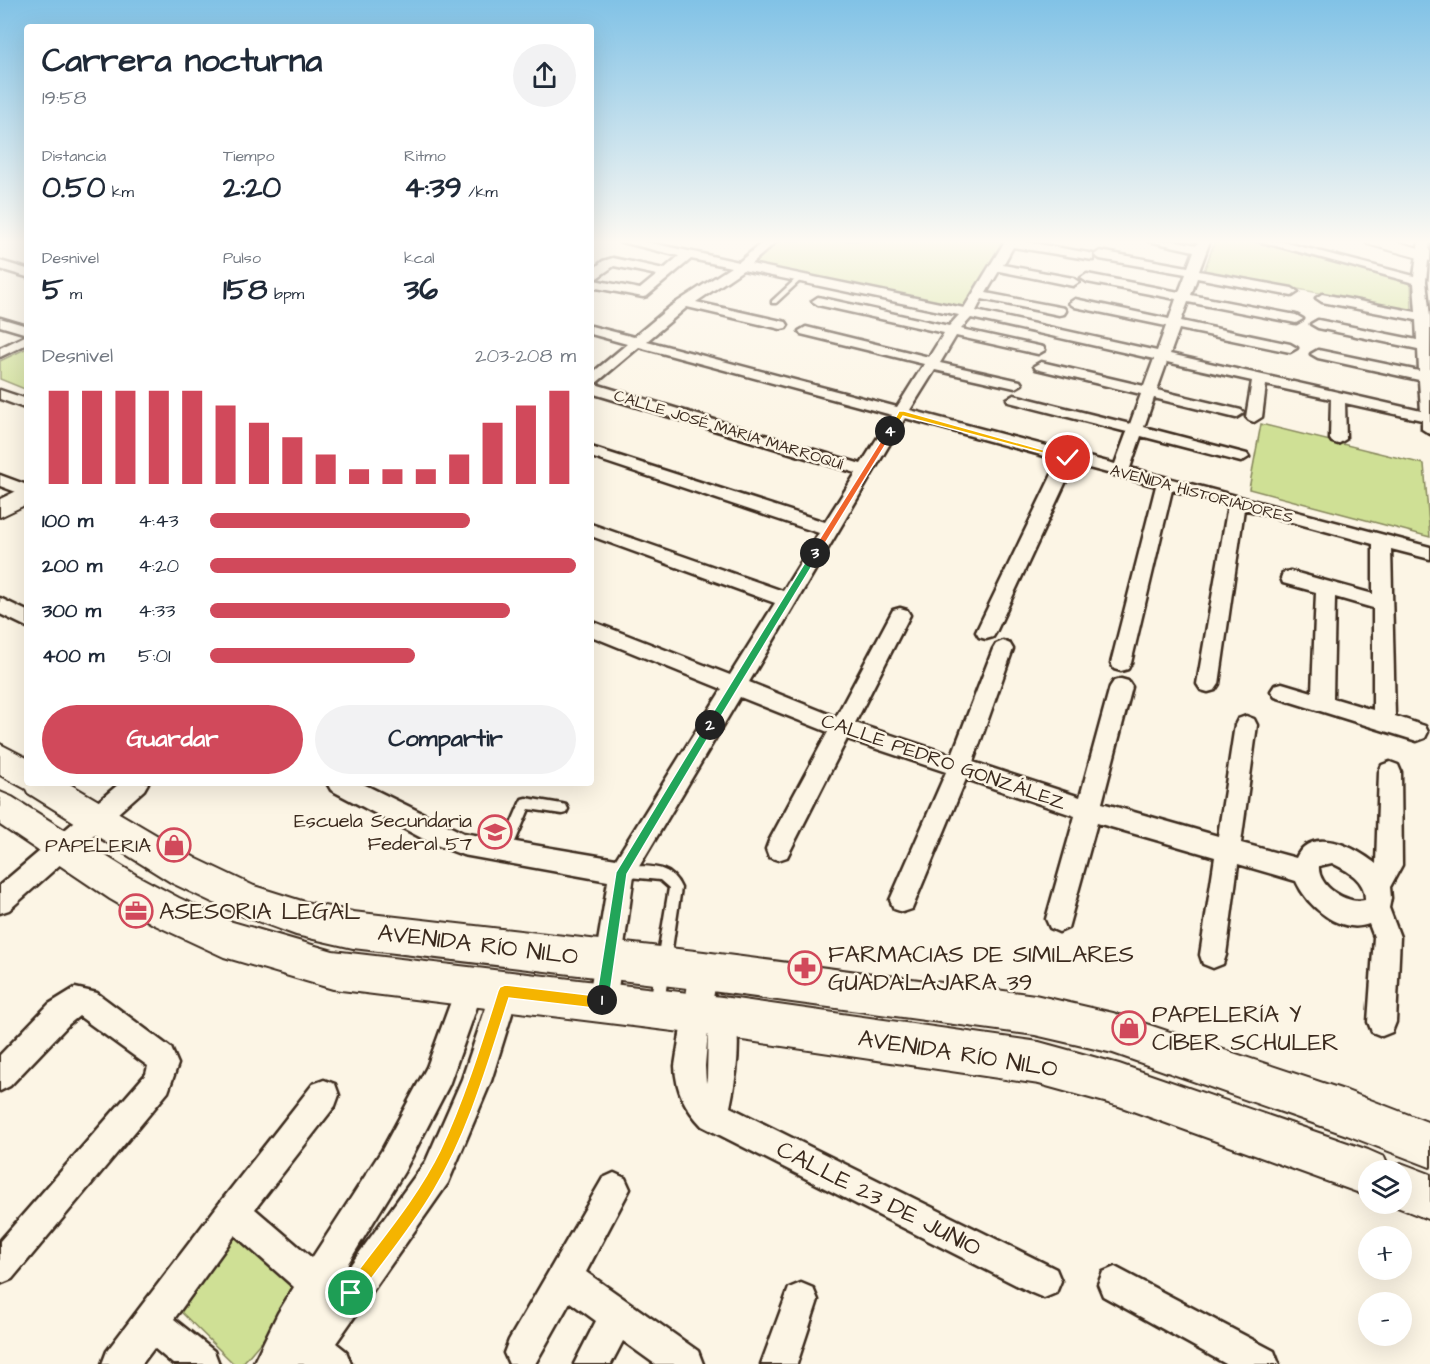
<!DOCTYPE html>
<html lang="es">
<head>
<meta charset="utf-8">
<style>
	:root { --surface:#fff; --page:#f2f2f3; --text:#1f2937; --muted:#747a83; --accent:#d1495b }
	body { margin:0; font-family:"Architects Daughter",sans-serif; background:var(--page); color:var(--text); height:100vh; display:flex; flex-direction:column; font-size:22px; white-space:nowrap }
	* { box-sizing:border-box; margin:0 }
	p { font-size:20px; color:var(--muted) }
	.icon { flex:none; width:33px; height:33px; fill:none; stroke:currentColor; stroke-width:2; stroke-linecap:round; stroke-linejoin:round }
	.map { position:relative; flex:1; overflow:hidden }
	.panel { position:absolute; left:24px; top:24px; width:570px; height:762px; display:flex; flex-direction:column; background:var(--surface); border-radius:6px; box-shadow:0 6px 24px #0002 }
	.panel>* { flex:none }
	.controls { position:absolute; left:1358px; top:1160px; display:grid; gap:12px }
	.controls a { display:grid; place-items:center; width:54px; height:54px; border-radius:50%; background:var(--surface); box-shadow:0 6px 24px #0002; font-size:30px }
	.pin { position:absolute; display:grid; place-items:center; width:51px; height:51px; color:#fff; margin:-26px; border:3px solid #fff; border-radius:50%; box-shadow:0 2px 6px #0007 }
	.km { position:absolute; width:30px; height:30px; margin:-15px; border-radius:50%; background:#222; color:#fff; font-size:16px; line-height:30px; text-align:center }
	.round { display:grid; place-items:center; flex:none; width:63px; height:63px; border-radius:32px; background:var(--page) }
	.overview { display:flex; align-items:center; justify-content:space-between; height:102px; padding:0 18px }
	h1 { font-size:33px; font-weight:700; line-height:45px }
	.figures { display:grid; grid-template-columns:repeat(3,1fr); gap:9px; height:102px; padding:6px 18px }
	.figures div { display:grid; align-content:center }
	.figures b { font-size:30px; font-weight:700 }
	.figures small { font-size:16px; font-weight:400 }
	.figures p { font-size:16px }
	.chart { height:168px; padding:12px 18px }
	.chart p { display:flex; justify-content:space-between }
	.chart svg { width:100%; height:108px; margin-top:6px; stroke:var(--accent); stroke-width:6 }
	.button { display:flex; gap:12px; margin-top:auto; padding:12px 18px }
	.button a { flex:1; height:69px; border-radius:36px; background:var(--accent); color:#fff; font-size:24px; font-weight:700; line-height:69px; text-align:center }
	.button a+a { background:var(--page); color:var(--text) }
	ul { padding:0 18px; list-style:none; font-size:20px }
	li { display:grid; grid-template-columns:96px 72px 1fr; align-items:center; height:45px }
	li i { height:15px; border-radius:8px; background:var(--accent) }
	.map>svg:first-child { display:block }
	.green { fill:#cfe095; stroke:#85855a; stroke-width:1.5 }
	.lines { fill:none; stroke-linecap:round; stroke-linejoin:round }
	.lane-casing { stroke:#3b2a1e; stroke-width:5 }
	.street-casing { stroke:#3b2a1e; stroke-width:5 }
	.secondary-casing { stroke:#3b2a1e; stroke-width:4 }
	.lane { fill:#fcf5e5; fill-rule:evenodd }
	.street { fill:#fcf5e5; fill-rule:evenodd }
	.secondary { fill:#fcf5e5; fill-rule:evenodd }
	.split-1 { fill:#f5b400; stroke:#fff; stroke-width:1.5 }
	.split-2 { fill:#22a559; stroke:#fff; stroke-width:1.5 }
	.split-3 { fill:#22a559; stroke:#fff; stroke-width:1.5 }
	.split-4 { fill:#f0652b; stroke:#fff; stroke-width:1.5 }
	.split-5 { fill:#f5b400; stroke:#fff; stroke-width:1.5 }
	.labels { text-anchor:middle; stroke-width:5; stroke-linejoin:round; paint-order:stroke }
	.far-street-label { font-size:16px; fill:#3b2a1e; stroke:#fcf5e5 }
	.street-label { font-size:20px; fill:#3b2a1e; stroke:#fcf5e5 }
	.poi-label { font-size:20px; fill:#3b2a1e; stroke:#fcf5e5; text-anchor:end }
	.near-poi-label { font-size:24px; fill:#3b2a1e; stroke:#fcf5e5; text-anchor:start }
	.near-street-label { font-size:24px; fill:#3b2a1e; stroke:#fcf5e5 }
</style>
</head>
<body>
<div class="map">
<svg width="1430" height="1364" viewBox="0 0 1430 1364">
	<rect width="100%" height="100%" fill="#fcf5e5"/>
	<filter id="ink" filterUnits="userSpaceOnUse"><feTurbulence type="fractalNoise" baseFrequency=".0167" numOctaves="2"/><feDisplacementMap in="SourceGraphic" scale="12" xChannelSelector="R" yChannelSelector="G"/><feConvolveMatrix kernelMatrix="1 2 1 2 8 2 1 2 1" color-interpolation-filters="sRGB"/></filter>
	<g filter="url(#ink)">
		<!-- green -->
		<path class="green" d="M777,241H1006L962,309L747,265Z
			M1215,241H1249L1411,282L1412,311L1204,271Z
			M27,348V390L0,379V361Z
			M1261,424L1424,464L1430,537L1249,489Z
			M236,1228L306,1282L284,1315L242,1364H234L178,1309Z"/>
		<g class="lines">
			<!-- lane casing -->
			<g class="lane-casing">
				<path id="lane" d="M798,277L803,278L776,303H772V301Z
					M526,798L562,804L566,805L568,809L566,813L562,814L529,809L509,856L505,858L501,856L499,852L520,803L522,799Z
					M622,866C646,867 670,862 681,888L664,1003L662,1008L657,1010L652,1008L650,1003L669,888L660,880L618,876L616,872L618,868Z"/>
			</g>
			<!-- street casing -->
			<g class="street-casing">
				<path id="street" d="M618,241H642L739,262L764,241H777L751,264L964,308L1005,241H1021L1089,253L1093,254V260L1013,247L1003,265L1073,278L1079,282L1073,286L999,271L986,293L1064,308L1066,311L1064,314L1059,315L982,299L976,311L1157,351L1166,326L1075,307L1069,303L1075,299L1169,319L1176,299L1087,282L1081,278L1087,274L1179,292L1186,274L1100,259L1094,255L1100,251L1188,267L1194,251L1149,241H1177L1197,245L1198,241H1210L1199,271L1292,288L1298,292L1292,296L1197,278L1191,295L1296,315L1303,319L1296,323L1188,302L1181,321L1290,344L1297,348L1290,352L1179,329L1170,354L1421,411L1419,380L1318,358L1311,354L1318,350L1419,371L1418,349L1318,328L1311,324L1318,320L1417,340L1416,320L1322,302L1316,298L1322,294L1416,312L1414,283L1259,241H1279L1414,276L1419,241H1430L1426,281L1430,317V434L1422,429V420L1345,403L1346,439L1338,444L1332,442L1330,439L1331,399L1266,385L1262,417L1254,422L1249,420L1246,417L1252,381L1167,362L1157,390L1241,410L1244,413L1236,418L1154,398L1144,427L1247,454L1249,457L1241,462L1141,436L1130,468L1430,547V559L1391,549L1395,716L1425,726L1428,732L1425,738L1417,741L1275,697L1271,691L1275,685L1282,683L1312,692L1316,592L1283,583L1281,578L1283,573L1290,571L1373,594V544L1244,509L1219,684L1215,690L1208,692L1201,690L1197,684L1228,505L1172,490L1131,663L1128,669L1121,671L1114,669L1111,663L1156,486L1074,464L996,632L993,637L986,639L979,637L976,632L1059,460L905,418L749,682L836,717L893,610L900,608L907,610L910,615L855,723L952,755L993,649L996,644L1003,641L1010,644L1013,649L973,762L1080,797L1110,687L1114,681L1121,679L1128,681L1132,687L1102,803L1218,836L1235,725L1238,719L1246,716L1254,719L1257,725L1241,843L1296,858C1311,824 1357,848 1376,864L1379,772L1382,765L1390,762L1398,765L1401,772L1402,865L1390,887L1391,898L1389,908L1400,937L1396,1022L1392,1032L1382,1036L1372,1032L1368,1022L1374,937L1369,924C1340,935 1307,906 1296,881L1238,864L1226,955L1223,964L1213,968L1203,964L1200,955L1215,857L1097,823L1068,928L1059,932L1050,928L1046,919L1075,816L966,779L912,909L903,912L894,909L890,900L946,772L847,739L787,857L778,860L769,857L766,849L769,841L828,732L740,697L634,875L616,1003L612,1013L602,1017L592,1013L588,1003L608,881L463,855L431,843L331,790L327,783H361L463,833L616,859L722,689L591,636V621L730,675L775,603L591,536V524L783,591L819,533L591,457V447L825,522L856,473L591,393V374L627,344L591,334V326L634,337L671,306L731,267L691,259L647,296L643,297L591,287V271L603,261L613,258L664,269L679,256ZM614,266L657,275L640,289L594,280ZM743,270L959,315L949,326L818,297L812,301L818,305L944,333L929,357L806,327L799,331L801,334L924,364L897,407L647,341L687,307L781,329L786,328L788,325L786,322L696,302ZM971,318L1154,359L1144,386L1041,362L1034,366L1036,369L1141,394L1130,424L1014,395L1007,399L1009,402L1127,432L1115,464L910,410L935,370L1015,388L1022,384L1020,381L940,363L956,336L1038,354L1045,350L1043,347L961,329ZM639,347L892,415L861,464L595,384ZM1335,597L1373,608V710L1333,698ZM1332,863C1348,871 1366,880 1365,900C1347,905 1317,886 1319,866Z
					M0,261L27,269V277L0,269Z
					M0,318L27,326V334L0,326Z
					M27,335V344L0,357V348Z
					M0,390L27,399V409L0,399Z
					M0,475L27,485V496L0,486Z
					M0,598L27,611V627L0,614Z
					M120,783H148L144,790L9,910L0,913V885Z
					M704,957L714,961L718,971L711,1009L722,1003L732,1007C743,1034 736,1079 730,1107L1056,1269L1061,1281L1056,1293L1044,1298L1032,1293L702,1126C685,1108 676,1091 675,1066L690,971L694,961ZM708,1030L707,1078L706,1083L705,1066Z
					M470,973L480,977L484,987L449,1085L404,1172L328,1296L426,1161L462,1079L495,981L505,977L515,981L519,991L491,1081L448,1183L336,1343L346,1351L351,1364H253L278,1313L294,1287L235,1235L174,1319L214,1351L219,1364H173L154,1348L142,1364H102L107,1351L222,1200L313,1084L324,1080L335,1084L339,1095L335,1106L255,1209L312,1258L382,1150L427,1067L460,977Z
					M75,988L97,993L171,1048L178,1064L168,1092L12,1279L0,1284V1241L146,1074L148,1066L79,1016L69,1024L10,1086L0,1091V1055L49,1004Z
					M614,1173L625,1178L630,1189L586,1272L698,1351L703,1364H655L623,1341L611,1364H574L596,1321L570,1302L535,1364H509L504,1353L509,1340L603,1178Z
					M1115,1267L1274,1351L1279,1364H1226L1103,1296L1098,1284L1103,1272Z
					M801,1283L813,1288L818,1300L797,1364H761L789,1288Z"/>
			</g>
			<!-- secondary casing -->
			<g class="secondary-casing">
				<path id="secondary" d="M1365,241H1394L1430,251V261L1367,244Z
					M27,486V504L0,517V499Z
					M0,744L27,758V783H68L197,859L254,886L305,902L353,912L704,952L1035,995L1113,1013L1347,1091L1430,1123V1167L1347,1135L1113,1053L1035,1035L704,990L353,948L296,935L233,912L172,883L28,793L26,789L0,775Z
					M0,792L12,797L136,875L179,898L229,921L333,951L722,997L1039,1042L1119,1064L1368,1150L1384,1157L1389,1168L1401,1163L1430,1174V1220L1387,1203H1401V1170H1368V1196L1119,1106L1039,1084L722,1037L333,989L224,957L153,924L110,899L0,825Z"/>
			</g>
			<!-- lane -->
			<use href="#lane" class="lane"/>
			<!-- street -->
			<use href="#street" class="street"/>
			<!-- secondary -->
			<use href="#secondary" class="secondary"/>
		</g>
	</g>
	<!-- sky -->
	<linearGradient id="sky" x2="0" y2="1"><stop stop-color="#81c2e6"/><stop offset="0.56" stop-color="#fefaf3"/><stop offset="1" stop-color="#fefaf3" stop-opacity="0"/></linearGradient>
	<rect width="1430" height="432" fill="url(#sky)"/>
	<!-- split-1 -->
	<path class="split-1" d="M505,985L597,996L602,993L607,995L609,1000L606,1007L602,1009L509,998C488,1063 469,1131 434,1190C412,1228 382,1263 357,1298L351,1301L346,1298L343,1293L346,1287C378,1243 416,1200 440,1151C464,1100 481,1045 498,991L500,987Z"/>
	<!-- split-2 -->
	<path class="split-2" d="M710,721L715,725L714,728L627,874L609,1000L607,1004L602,1006L598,1004L596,1000L616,872L707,722Z"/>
	<!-- split-3 -->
	<path class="split-3" d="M815,550L820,553L714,728H707V722L812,551Z"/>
	<!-- split-4 -->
	<path class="split-4" d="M890,429L894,431L818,555H812V551L887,431Z"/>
	<!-- split-5 -->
	<path class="split-5" d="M899,411H904L1072,458L1065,459L903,416L893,432H888Z"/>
	<!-- icons -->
	<defs>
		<g id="school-ring" transform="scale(1.725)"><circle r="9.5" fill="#fcf5e5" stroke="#d1495b" stroke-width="1.5"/><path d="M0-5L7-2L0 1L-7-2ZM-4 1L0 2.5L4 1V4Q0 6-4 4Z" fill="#d1495b"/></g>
		<g id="shop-ring" transform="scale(1.725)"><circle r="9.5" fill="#fcf5e5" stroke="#d1495b" stroke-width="1.5"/><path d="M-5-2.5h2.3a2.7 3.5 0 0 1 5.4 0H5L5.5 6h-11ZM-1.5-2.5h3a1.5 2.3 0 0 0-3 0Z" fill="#d1495b"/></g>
		<g id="office-ring" transform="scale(1.725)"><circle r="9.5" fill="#fcf5e5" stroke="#d1495b" stroke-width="1.5"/><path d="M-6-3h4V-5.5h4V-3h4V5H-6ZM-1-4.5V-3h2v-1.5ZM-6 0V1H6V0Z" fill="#d1495b"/></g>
		<g id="pharmacy-ring" transform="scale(1.725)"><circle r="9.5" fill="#fcf5e5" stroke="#d1495b" stroke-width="1.5"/><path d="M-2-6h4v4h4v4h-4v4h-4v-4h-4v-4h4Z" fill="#d1495b"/></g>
	</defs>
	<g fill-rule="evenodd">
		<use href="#school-ring" x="495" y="832"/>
		<use href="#shop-ring" x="174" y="845"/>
		<use href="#office-ring" x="136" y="911"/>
		<use href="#pharmacy-ring" x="805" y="968"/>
		<use href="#shop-ring" x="1129" y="1028"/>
	</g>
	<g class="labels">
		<!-- far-street labels -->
		<g class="far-street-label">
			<text transform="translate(729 429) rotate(17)" y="6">CALLE JOSÉ MARÍA MARROQUÍ</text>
			<text transform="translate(1202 493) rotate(15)" y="6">AVENIDA HISTORIADORES</text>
		</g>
		<!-- street labels -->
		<g class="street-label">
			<text transform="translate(944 761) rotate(19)" y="7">CALLE PEDRO GONZÁLEZ</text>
		</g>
		<!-- poi labels -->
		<g class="poi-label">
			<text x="472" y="827">Escuela Secundaria<tspan x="472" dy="23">Federal 57</tspan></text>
			<text x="151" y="852">PAPELERIA</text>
		</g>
		<!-- near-poi labels -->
		<g class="near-poi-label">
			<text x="159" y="919">ASESORIA LEGAL</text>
			<text x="828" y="962">FARMACIAS DE SIMILARES<tspan x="828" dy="28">GUADALAJARA 39</tspan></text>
			<text x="1152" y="1022">PAPELERÍA Y<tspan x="1152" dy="28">CIBER SCHULER</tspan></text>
		</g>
		<!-- near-street labels -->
		<g class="near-street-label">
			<text transform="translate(478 944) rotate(7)" y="8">AVENIDA RÍO NILO</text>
			<text transform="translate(958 1053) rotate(9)" y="8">AVENIDA RÍO NILO</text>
			<text transform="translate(879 1198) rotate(27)" y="8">CALLE 23 DE JUNIO</text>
		</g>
	</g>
</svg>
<div class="controls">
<a><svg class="icon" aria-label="layers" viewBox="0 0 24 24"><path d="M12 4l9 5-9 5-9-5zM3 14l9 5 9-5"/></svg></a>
<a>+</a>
<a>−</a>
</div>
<div class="pin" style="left:351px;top:1293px;background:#1e9e55"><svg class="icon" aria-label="arrive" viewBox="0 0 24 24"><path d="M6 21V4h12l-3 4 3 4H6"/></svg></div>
<div class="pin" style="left:1068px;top:458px;background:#d93025"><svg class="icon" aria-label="check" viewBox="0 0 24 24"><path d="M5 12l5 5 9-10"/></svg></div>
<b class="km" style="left:602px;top:1000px">1</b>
<b class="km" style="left:710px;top:725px">2</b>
<b class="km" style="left:815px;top:553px">3</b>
<b class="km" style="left:890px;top:431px">4</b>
<section class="panel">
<div class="overview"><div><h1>Carrera nocturna</h1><p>19:58</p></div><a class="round"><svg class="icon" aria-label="share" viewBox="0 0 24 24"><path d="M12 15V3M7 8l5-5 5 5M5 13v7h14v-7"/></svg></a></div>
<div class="figures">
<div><p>Distancia</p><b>0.50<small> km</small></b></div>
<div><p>Tiempo</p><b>2:20</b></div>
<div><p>Ritmo</p><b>4:39<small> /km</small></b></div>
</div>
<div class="figures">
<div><p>Desnivel</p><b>5<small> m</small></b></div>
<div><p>Pulso</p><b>158<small> bpm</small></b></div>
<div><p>kcal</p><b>36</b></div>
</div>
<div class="chart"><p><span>Desnivel</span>203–208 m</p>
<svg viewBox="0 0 160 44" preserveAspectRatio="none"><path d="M5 44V6M15 44V6M25 44V6M35 44V6M45 44V6M55 44V12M65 44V19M75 44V25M85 44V32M95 44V38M105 44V38M115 44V38M125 44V32M135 44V19M145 44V12M155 44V6"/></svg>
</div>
<ul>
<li><b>100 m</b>4:43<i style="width:71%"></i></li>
<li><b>200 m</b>4:20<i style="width:100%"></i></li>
<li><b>300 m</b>4:33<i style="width:82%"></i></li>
<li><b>400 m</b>5:01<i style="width:56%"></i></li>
</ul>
<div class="button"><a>Guardar</a><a>Compartir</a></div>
</section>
</div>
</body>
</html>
